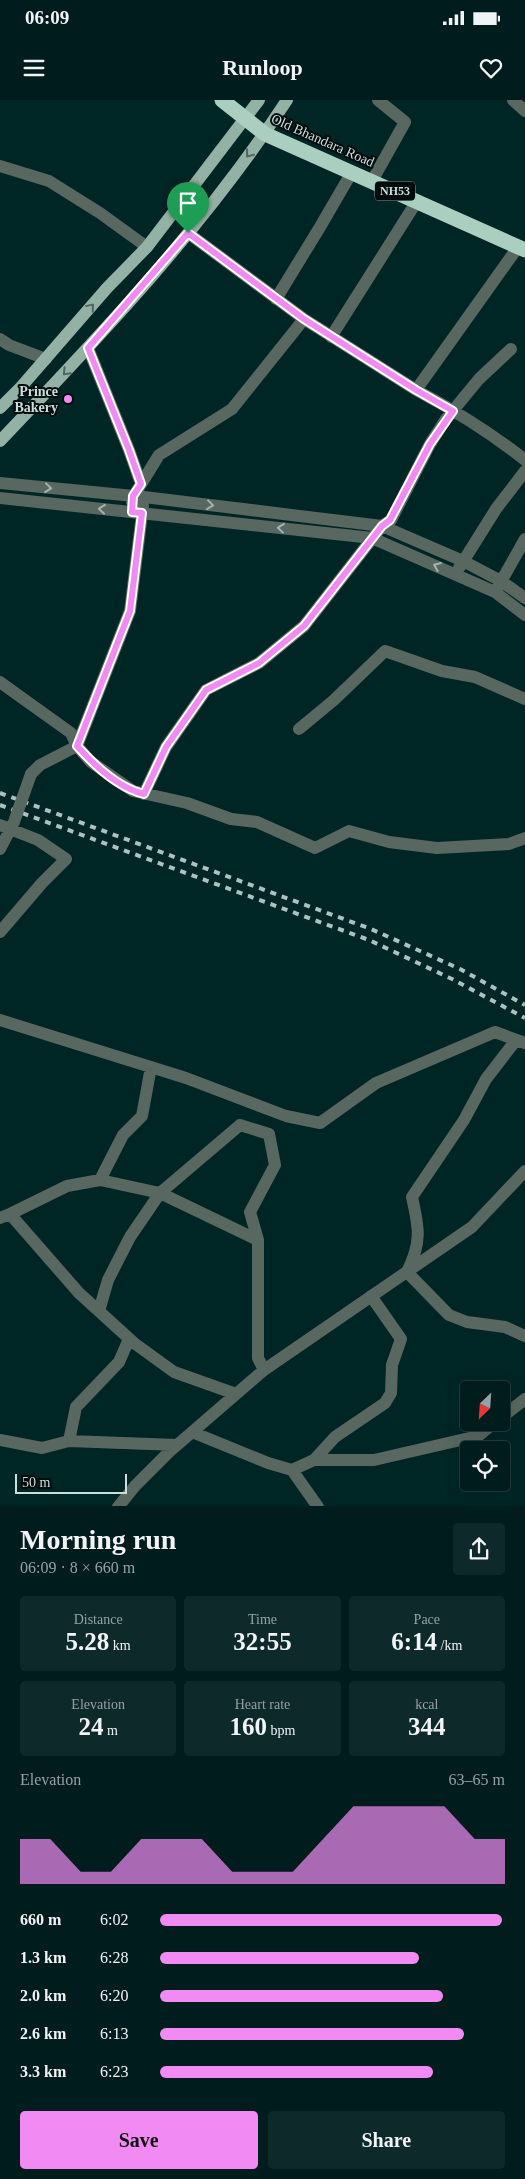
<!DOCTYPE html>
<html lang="en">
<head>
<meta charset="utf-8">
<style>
	:root { --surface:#001c1c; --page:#0e2929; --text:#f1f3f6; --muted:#95a1a3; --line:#223a3b; --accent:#f28af3 }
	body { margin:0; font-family:Georgia,serif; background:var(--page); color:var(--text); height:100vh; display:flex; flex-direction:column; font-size:19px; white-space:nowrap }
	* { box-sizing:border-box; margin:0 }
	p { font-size:16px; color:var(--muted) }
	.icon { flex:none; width:28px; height:28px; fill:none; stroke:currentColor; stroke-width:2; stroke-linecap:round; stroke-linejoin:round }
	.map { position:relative; height:1406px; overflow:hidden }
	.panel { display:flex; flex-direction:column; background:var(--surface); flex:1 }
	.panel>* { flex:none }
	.needle { width:32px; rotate:205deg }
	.tools { position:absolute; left:460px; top:1281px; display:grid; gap:10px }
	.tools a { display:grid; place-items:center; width:50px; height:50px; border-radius:5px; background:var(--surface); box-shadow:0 5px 20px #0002,0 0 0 1px var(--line); font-size:25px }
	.scale { position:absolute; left:15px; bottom:12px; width:112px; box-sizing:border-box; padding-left:5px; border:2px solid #cadede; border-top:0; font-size:14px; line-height:18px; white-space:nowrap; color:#cadede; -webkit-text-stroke:4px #010b0b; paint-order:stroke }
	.pin { position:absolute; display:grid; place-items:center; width:42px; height:42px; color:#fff; margin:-51px -21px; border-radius:50% 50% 50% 0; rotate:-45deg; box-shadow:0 0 5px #0007 }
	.pin .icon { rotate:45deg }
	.round { display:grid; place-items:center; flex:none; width:52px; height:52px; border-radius:5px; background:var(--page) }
	.headline { display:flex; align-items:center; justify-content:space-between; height:85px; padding:0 20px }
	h1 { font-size:28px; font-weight:800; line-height:38px }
	.figures { display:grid; grid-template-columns:repeat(3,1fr); gap:8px; height:85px; padding:5px 20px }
	.figures div { display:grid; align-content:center; border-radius:5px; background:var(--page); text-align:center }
	.figures b { font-size:25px; font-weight:800 }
	.figures small { font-size:14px; font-weight:400 }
	.figures p { font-size:14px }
	.chart { height:140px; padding:10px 20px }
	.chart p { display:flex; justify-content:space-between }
	.chart svg { width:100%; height:90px; margin-top:5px; fill:var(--accent); opacity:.7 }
	.button { display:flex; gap:10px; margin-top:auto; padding:10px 20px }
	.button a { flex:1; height:58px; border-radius:5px; background:var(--accent); color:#111; font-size:20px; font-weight:800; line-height:58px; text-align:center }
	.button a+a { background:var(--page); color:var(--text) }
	ul { padding:0 20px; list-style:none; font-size:16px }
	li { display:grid; grid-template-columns:80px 60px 1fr; align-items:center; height:38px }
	li i { height:12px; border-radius:6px; background:var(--accent) }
	.status { display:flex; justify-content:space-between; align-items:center; height:35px; padding:0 25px; background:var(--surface); direction:ltr }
	.status svg { height:14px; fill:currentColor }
	header { display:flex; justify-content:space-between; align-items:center; height:65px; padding:0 20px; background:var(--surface); font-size:22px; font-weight:800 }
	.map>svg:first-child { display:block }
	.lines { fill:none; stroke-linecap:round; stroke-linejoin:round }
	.minor { stroke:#596761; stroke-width:12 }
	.major { stroke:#93b1a4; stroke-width:12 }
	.highway { stroke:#aacebf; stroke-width:15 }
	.rail { stroke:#acc2c2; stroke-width:4; stroke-dasharray:6 6; stroke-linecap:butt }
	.minor-bridge { stroke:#596761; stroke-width:12 }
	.oneway { stroke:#51665f }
	.oneway2 { stroke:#a2b4b2 }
	.route-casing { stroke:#fff; stroke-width:10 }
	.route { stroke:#f28af3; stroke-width:6 }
	.poi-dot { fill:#f28af3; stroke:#010b0b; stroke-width:2 }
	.labels { text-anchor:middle; stroke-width:4; stroke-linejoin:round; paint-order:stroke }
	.shield { fill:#010b0b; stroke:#8e9f9f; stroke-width:1 }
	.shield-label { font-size:12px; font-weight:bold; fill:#cadede }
	.street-label { font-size:14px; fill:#cadede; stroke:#010b0b }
	.poi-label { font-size:14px; font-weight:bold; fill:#cadede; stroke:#010b0b; text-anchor:end }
</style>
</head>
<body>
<div class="status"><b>06:09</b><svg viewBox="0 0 49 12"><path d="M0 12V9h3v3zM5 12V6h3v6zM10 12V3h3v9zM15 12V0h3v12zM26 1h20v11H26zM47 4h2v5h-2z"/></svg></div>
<header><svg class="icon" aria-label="menu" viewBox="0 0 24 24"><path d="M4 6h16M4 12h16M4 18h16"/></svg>Runloop<svg class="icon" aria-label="heart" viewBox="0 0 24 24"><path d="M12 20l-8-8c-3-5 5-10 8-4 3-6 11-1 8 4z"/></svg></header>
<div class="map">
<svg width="525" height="1407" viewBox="0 0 525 1407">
	<rect width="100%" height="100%" fill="#002525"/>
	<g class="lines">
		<!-- minor -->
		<path class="minor" d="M513,0L525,11
			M0,66L49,81L100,113L147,147
			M372,81L405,22L378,0
			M276,199L320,127L352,72
			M304,219L416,290L518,147
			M331,237L417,101
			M0,239L9,245L46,259
			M88,248L129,350L141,384
			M416,290C454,310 491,333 525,360
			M0,383L144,397L382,426L463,461L501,481L525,498
			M0,398L372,438L495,492L525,515
			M132,402L133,397L159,355L232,309L304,219L188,133
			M459,468L496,409L525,371
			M498,487L525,439
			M0,582L71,633L77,646L91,662L133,691L187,703L231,719L257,722L315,748L349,731L389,742L437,748L509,744L525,738
			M299,629L334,600L385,551L442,571L475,577L525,599
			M31,674L40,665L77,646L130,511L143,406
			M144,694L166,647L206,590L259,563L304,526L382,426L391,420L430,344L446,319L479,279L511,249
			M0,725L38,740L66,759L42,783L0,832
			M0,749L14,722
			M0,920L186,978L286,1016L320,1023L376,983L495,932L525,943
			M516,940L486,979L464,1020L412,1097C419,1128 422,1142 407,1172L449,1215L467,1222L505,1227L525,1236
			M100,1080L160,1093L258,1140
			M10,1114L67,1086L100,1080L123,1035L142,1016L151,967
			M0,1118L10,1114L79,1193L134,1243L174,1272L236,1294
			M99,1211L108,1180L130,1137L160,1093L240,1025L269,1034L275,1065L250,1112L258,1140V1258L264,1270
			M501,1318L525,1299
			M192,1332L268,1363L292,1370L314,1360H374L478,1336L495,1322
			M0,1340L42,1348L69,1341L177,1345
			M69,1341L76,1307L119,1262L129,1239
			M314,1360L335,1337L385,1303L391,1293L392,1265L401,1239L371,1196
			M292,1370L318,1407
			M118,1407L135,1386L169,1352L264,1270L472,1127L525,1071"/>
		<!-- major -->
		<path class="major" d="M0,308L21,287L107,188L147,147L259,0
			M0,341C102,234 205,125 287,0"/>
		<!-- highway -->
		<path class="highway" d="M222,0L265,34L525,150"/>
		<!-- rail -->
		<path class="rail" d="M0,693L371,829L460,869L525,905
			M0,705L369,840L452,879L525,918"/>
		<!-- minor-bridge -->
		<path class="minor-bridge" d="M15,719L31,674"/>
	</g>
	<!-- one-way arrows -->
	<defs><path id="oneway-chevron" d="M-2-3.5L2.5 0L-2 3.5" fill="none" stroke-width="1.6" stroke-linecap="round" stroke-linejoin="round" transform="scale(1.25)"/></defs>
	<g class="oneway">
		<use href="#oneway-chevron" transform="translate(249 54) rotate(128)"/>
		<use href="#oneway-chevron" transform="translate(91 207) rotate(-49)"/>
		<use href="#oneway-chevron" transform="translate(66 272) rotate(134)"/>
	</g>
	<g class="oneway2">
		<use href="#oneway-chevron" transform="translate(48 388) rotate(6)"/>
		<use href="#oneway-chevron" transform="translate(210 405) rotate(7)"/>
		<use href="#oneway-chevron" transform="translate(102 409) rotate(-174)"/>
		<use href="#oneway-chevron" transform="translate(281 428) rotate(-174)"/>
		<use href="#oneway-chevron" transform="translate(437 466) rotate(-157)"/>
	</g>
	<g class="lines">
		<!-- route casing -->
		<g class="route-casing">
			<path id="route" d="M188,133L304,219L416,290L453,311L430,344L390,420L382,426L304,526L259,563L206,590L166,647L144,694C119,688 94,665 77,646L130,511L142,413L132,412L133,396L141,384L129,350L88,248Z"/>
		</g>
		<!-- route -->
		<use href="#route" class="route"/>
	</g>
	<!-- markers -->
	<circle class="poi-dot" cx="68" cy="299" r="5"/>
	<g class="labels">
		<!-- shield labels -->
		<rect class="shield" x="375" y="81.5" width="40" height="19" rx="4"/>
		<g class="shield-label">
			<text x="395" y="95">NH53</text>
		</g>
		<!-- street labels -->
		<g class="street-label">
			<text transform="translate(323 40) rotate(24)" y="5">Old Bhandara Road</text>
		</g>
		<!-- poi labels -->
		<g class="poi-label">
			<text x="58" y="296">Prince<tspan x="58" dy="16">Bakery</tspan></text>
		</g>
	</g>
</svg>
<div class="tools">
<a><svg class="needle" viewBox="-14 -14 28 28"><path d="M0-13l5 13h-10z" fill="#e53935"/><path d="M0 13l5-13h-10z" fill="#95a1a3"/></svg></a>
<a><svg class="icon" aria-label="locate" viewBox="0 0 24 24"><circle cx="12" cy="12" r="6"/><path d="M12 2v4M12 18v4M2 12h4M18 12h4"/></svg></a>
</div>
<div class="scale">50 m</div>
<div class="pin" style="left:188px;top:133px;background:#1e9e55"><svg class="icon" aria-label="arrive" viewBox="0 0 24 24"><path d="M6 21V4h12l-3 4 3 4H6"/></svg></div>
</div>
<section class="panel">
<div class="headline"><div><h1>Morning run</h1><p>06:09 · 8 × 660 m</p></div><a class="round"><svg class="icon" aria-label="share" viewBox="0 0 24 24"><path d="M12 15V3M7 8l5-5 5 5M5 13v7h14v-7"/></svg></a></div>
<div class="figures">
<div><p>Distance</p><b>5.28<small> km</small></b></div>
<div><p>Time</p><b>32:55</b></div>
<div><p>Pace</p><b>6:14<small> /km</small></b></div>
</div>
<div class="figures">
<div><p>Elevation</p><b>24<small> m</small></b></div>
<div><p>Heart rate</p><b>160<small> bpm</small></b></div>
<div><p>kcal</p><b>344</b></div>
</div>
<div class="chart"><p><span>Elevation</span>63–65 m</p>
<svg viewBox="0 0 160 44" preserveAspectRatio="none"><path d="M0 44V22L10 22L20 38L30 38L40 22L50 22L60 22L70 38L80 38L90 38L100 22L110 6L120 6L130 6L140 6L150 22L160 22V44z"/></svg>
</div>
<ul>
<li><b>660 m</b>6:02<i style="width:99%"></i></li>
<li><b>1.3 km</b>6:28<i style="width:75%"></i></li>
<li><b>2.0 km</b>6:20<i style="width:82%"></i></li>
<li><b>2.6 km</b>6:13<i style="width:88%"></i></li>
<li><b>3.3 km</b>6:23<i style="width:79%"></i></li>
</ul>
<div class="button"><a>Save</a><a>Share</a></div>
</section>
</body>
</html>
